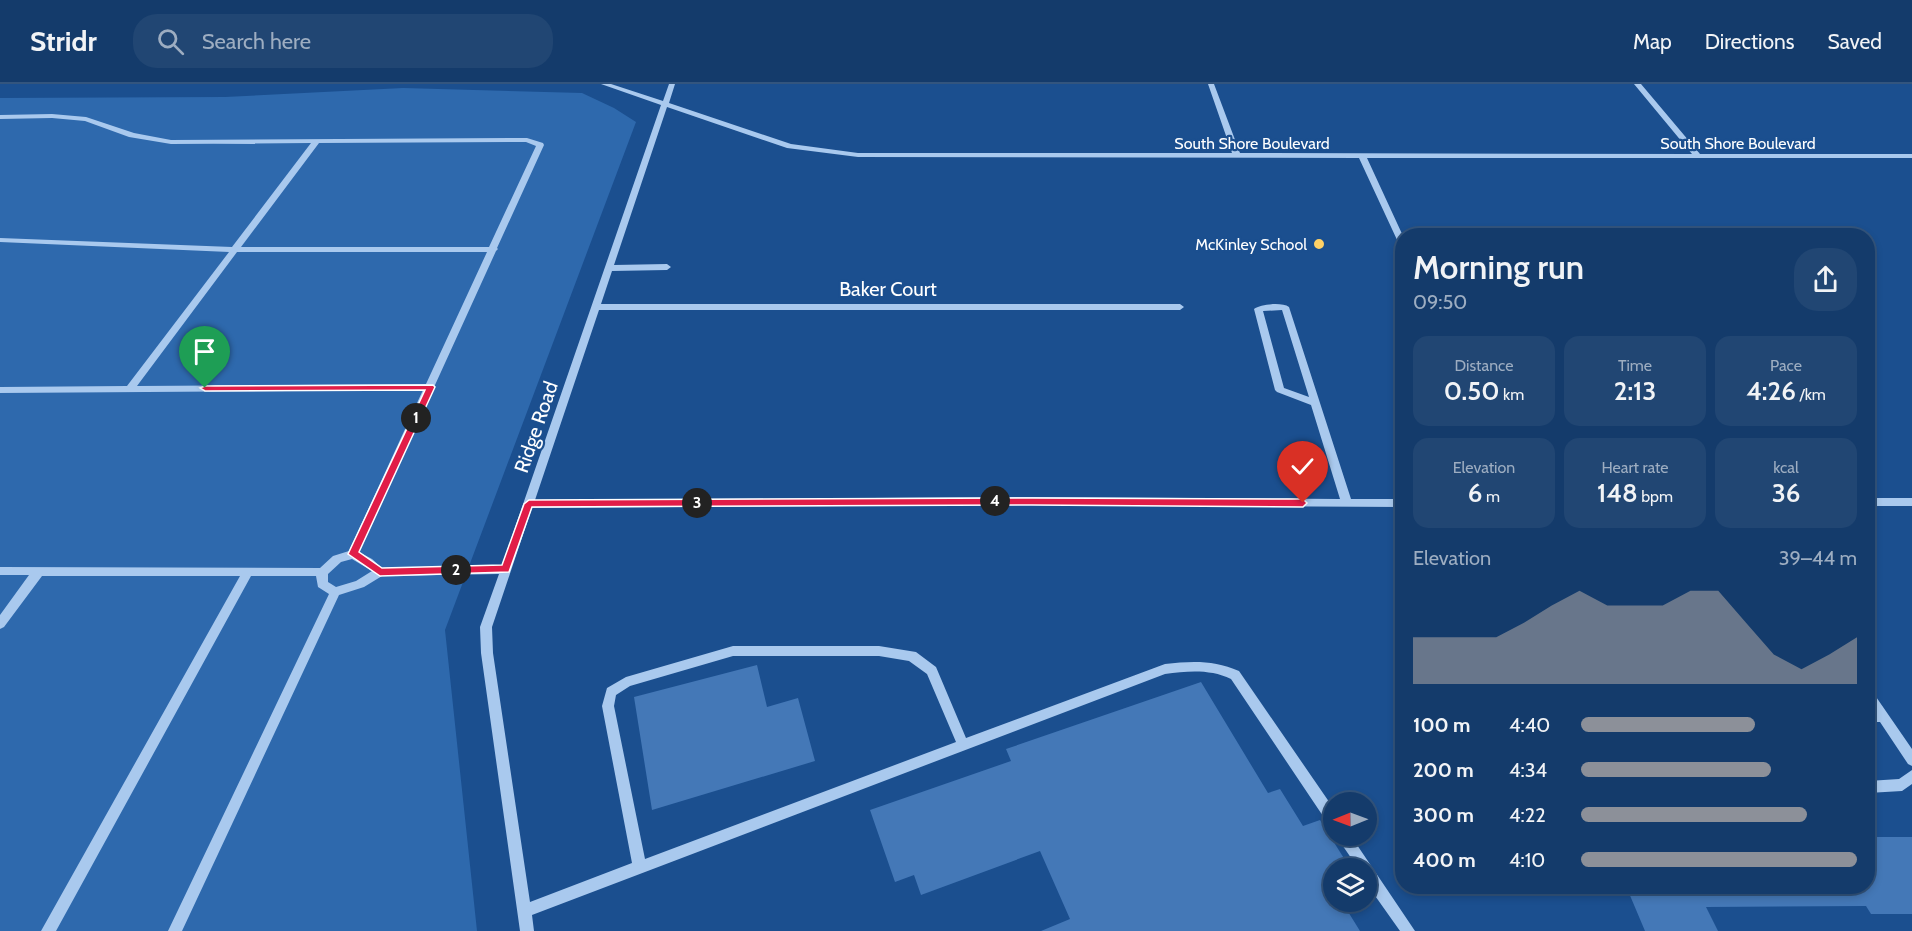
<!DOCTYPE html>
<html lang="en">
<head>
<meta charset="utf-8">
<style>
	:root { --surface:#143b6b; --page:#214673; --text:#f1f3f6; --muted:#9dadc1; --line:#33557e; --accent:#8c9099 }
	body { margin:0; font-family:Cabin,sans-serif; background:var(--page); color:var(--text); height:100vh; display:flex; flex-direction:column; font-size:22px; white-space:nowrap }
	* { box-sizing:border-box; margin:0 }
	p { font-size:20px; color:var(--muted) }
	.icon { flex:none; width:33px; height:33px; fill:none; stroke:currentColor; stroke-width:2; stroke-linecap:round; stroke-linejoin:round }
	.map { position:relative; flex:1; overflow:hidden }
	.side { position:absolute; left:1395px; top:144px; width:480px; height:666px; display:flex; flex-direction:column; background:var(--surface); border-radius:24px; box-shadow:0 3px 9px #0003,0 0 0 2px var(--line) }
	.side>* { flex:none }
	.needle { width:39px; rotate:269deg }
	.buttons { position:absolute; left:1323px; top:708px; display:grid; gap:12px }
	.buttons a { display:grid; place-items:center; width:54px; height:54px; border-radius:50%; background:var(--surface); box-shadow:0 3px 9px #0003,0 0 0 2px var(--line); font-size:30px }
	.pin { position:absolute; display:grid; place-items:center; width:51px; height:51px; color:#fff; margin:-62px -26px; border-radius:50% 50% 50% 0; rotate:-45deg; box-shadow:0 0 6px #0007 }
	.pin .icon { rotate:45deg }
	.km { position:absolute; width:30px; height:30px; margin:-15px; border-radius:50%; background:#222; color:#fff; font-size:16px; line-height:30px; text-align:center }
	.round { display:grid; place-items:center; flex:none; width:63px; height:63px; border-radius:24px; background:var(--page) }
	.overview { display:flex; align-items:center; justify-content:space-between; height:102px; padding:0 18px }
	h1 { font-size:33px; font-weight:600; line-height:45px }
	.figures { display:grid; grid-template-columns:repeat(3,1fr); gap:9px; height:102px; padding:6px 18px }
	.figures div { display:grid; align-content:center; border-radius:15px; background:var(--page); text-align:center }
	.figures b { font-size:26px; font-weight:600 }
	.figures small { font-size:16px; font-weight:400 }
	.figures p { font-size:16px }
	.chart { height:168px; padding:12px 18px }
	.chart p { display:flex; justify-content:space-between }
	.chart svg { width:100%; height:108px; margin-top:6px; fill:var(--accent); opacity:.7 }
	ul { padding:0 18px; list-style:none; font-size:20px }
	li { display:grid; grid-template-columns:96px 72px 1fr; align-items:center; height:45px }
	li i { height:15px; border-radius:8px; background:var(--accent) }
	header { display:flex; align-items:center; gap:36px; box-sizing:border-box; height:84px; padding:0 30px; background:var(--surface); border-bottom:2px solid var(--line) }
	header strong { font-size:28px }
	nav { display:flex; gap:33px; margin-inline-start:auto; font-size:21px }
	.search { width:420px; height:54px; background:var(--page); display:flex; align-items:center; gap:15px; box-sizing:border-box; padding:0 21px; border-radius:24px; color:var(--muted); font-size:22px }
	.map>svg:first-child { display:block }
	.green { fill:#2e69ad }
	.building { fill:#4478b7 }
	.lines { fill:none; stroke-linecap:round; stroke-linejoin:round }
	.minor { fill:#a9c9ee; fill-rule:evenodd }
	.route { fill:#e11d48; stroke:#fff; stroke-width:1.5 }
	.poi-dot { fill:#ffd166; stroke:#1b4f8f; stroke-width:2 }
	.labels { text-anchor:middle; stroke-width:4.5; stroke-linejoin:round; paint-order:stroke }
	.far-street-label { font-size:16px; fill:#fff; stroke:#1b4f8f }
	.far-poi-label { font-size:16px; fill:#fff; stroke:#1b4f8f; text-anchor:end }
	.street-label { font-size:20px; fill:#fff; stroke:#1b4f8f }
</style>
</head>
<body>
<header>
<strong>Stridr</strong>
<div class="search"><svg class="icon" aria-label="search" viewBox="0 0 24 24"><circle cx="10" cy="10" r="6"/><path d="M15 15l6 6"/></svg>Search here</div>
<nav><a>Map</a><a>Directions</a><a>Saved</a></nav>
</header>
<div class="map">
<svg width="1912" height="847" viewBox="0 0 1912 847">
	<rect width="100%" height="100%" fill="#1b4f8f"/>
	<!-- green -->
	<path class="green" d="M403,4L582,9L614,24L636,38L445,546L477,847H0V14L225,13Z"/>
	<!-- building -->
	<path class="building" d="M757,581L767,623L798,614L815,677L652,726L634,613Z
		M1201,598L1268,709L1280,705L1303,742L1320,736L1350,784H1334V818H1342L1360,847H1041L1070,835L1040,767L921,811L914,791L895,798L870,726L1011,677L1006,665Z
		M1868,753H1912V830H1871L1866,822L1706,823L1718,847H1645L1626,802H1868Z"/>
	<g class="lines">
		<!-- minor -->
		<path class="minor" d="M601,0H611L663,17L669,0H675L669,19L791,60L858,69H1232L1208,0H1214L1240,69L1692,70L1634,0H1641L1700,70H1912V74H1367L1403,152L1402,160L1398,158L1359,74L858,73L787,64L667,23L614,181L667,180L671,183L667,186L612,187L601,220H1180L1184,223L1180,226H599L535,416L1032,413L1340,415L1311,321L1277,308L1275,306L1254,225C1261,220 1282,218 1289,223L1351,415H1402V423L1032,421L532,424L492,543L493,569L530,818L632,779L602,622L607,604L626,593L733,562H879L916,568L936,583L966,654L1165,580C1192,577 1214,576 1239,587L1334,725V743L1329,741L1231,595C1210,585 1188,587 1165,590L532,831L534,847H520L481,569L480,543L499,490L382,492L364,503L339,511L182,847H168L329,510L318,503L316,492H251L56,847H41L240,492H42L4,543L0,545V531L29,491H0V483L320,484L333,472L349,467L423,306L0,309V303L127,302L229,168L0,158V154L232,163L311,59L171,60L129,53L85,37L52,34L0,35V31L52,30L86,33L134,49L171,56L527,54L543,59L544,61L497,164L498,165L496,167L359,468L372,475L382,484L502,481L661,21ZM526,58L536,62L489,163H241L319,59ZM237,168H487L426,300L137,302ZM1282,226L1309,313L1284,304L1263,227ZM352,475L372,487L356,497L336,503L328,498V490L341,478ZM733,572H879L909,577L927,590L956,658L645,775L614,622L616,611L630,602Z
			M1868,414H1912V422H1868Z
			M1868,606L1872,607L1912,665V682L1908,680L1880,638H1868V628H1872L1868,620Z
			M1912,686V700L1902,707L1868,709V697L1899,695Z
			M1336,752H1351L1415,847H1400L1366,799V784H1358Z"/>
	</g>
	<!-- route -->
	<path class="route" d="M433,301L435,303L359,468L382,484L502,481L524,420L529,416L1032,414L1303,415L1307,419L1303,423L1032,421L532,423L509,488L380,492L348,470L425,306L205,307L200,304L205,302Z"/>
	<!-- markers -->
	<circle class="poi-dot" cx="1319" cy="160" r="6"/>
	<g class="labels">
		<!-- far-street labels -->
		<g class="far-street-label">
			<text x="1252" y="65">South Shore Boulevard</text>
			<text x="1738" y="65">South Shore Boulevard</text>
		</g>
		<!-- far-poi labels -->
		<g class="far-poi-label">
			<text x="1307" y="166">McKinley School</text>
		</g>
		<!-- street labels -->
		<g class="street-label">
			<text x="888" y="212">Baker Court</text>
			<text transform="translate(536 343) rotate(-71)" y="7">Ridge Road</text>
		</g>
	</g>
</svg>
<div class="buttons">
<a><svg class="needle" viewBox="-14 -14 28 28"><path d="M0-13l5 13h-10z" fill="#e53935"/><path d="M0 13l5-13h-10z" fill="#9dadc1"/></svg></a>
<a><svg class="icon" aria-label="layers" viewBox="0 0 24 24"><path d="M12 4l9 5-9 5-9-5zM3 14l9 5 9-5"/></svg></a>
</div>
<div class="pin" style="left:205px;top:304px;background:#1e9e55"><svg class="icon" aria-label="arrive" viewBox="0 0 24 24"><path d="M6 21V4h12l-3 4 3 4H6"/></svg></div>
<div class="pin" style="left:1303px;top:419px;background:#d93025"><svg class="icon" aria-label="check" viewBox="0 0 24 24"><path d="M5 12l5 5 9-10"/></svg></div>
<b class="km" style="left:416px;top:334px">1</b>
<b class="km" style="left:456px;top:486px">2</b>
<b class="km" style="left:697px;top:419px">3</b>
<b class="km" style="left:995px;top:417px">4</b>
<section class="side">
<div class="overview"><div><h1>Morning run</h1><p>09:50</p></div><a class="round"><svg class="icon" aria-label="share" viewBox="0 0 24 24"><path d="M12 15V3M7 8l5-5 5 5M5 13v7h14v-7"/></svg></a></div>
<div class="figures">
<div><p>Distance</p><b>0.50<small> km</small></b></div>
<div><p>Time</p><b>2:13</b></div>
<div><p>Pace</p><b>4:26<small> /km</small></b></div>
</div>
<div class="figures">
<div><p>Elevation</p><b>6<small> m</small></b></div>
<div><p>Heart rate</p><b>148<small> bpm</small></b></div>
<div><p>kcal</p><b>36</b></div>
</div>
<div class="chart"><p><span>Elevation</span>39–44 m</p>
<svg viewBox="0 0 160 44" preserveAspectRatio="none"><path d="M0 44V25L10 25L20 25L30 25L40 19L50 12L60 6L70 12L80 12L90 12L100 6L110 6L120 19L130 32L140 38L150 32L160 25V44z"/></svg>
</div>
<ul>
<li><b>100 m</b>4:40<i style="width:63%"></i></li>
<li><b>200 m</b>4:34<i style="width:69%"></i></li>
<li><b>300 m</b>4:22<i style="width:82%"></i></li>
<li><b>400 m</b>4:10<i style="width:100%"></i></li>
</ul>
</section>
</div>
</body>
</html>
